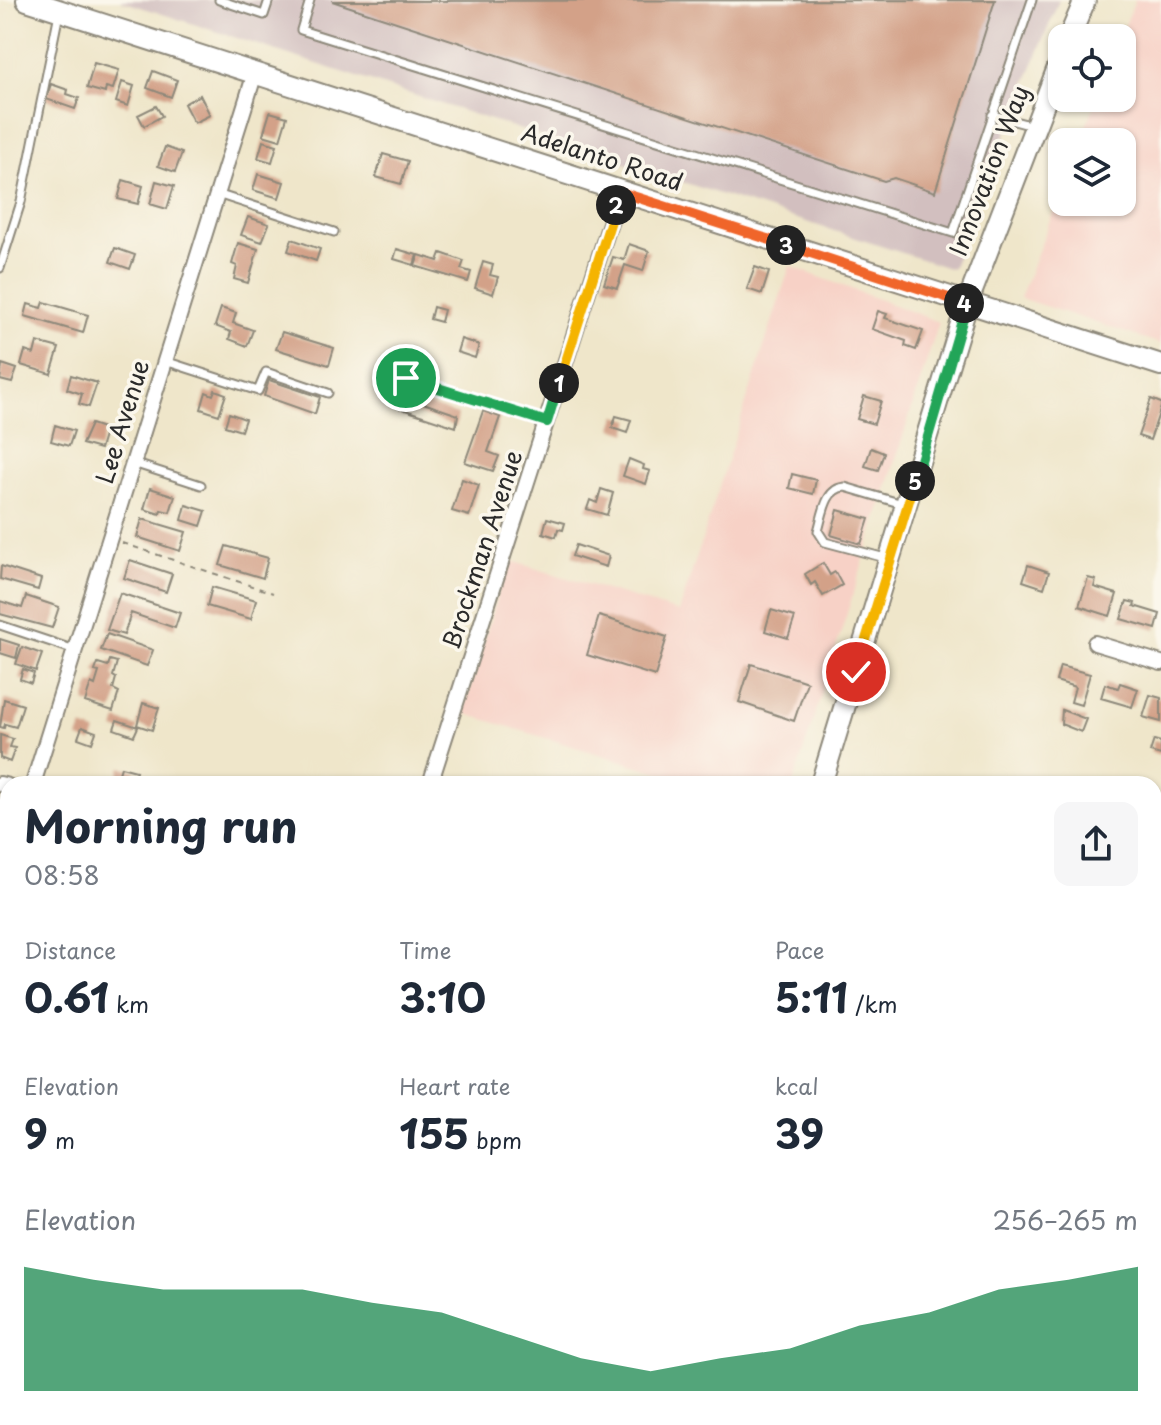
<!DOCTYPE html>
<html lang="en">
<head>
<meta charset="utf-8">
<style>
	:root { --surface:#fff; --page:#f6f6f7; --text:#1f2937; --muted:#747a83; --accent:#0b8043 }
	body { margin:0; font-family:"Playpen Sans",sans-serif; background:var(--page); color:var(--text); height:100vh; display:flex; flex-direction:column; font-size:30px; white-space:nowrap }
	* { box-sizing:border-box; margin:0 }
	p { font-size:26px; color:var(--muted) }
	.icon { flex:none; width:44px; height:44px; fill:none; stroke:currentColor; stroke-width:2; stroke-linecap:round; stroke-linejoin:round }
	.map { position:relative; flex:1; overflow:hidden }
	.sheet { position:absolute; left:0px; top:776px; width:1162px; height:650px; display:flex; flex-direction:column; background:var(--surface); border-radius:24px 24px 0 0; box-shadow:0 2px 6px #0004 }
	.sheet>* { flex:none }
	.fabs { position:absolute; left:1048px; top:24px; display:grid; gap:16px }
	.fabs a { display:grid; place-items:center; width:88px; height:88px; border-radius:16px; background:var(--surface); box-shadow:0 2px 6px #0004; font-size:40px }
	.pin { position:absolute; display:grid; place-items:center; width:68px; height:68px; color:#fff; margin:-34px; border:4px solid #fff; border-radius:50%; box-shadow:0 2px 8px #0007 }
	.km { position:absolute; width:40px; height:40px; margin:-20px; border-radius:50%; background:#222; color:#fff; font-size:22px; line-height:40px; text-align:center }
	.round { display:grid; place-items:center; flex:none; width:84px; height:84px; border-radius:16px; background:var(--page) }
	.head { display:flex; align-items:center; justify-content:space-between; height:136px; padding:0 24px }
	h1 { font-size:44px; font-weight:700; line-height:60px }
	.figures { display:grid; grid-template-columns:repeat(3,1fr); gap:12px; height:136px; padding:8px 24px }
	.figures div { display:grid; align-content:center }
	.figures b { font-size:40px; font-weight:700 }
	.figures small { font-size:22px; font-weight:400 }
	.figures p { font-size:22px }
	.chart { height:224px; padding:16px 24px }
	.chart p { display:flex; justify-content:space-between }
	.chart svg { width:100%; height:144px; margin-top:8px; fill:var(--accent); opacity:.7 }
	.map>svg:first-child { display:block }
	.built { fill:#f7d1c6 }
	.industrial { fill:#d2bfbf }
	.building { fill:#d3a188 }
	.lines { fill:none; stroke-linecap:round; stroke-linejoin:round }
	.lane-casing { stroke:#8d887a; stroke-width:11 }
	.street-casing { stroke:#8d887a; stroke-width:18 }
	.secondary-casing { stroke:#8d887a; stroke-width:24 }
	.path { stroke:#8d887a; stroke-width:2; stroke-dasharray:6 6; stroke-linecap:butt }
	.lane { stroke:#fff; stroke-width:7 }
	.street { stroke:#fff; stroke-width:14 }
	.secondary { stroke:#fff; stroke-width:20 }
	.split-1-casing { stroke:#fff; stroke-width:16 }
	.split-2-casing { stroke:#fff; stroke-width:16 }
	.split-3-casing { stroke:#fff; stroke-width:16 }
	.split-4-casing { stroke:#fff; stroke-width:16 }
	.split-5-casing { stroke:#fff; stroke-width:16 }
	.split-6-casing { stroke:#fff; stroke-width:16 }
	.split-1 { stroke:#22a559; stroke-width:10 }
	.split-2 { stroke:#f5b400; stroke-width:10 }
	.split-3 { stroke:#f0652b; stroke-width:10 }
	.split-4 { stroke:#f0652b; stroke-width:10 }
	.split-5 { stroke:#22a559; stroke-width:10 }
	.split-6 { stroke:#f5b400; stroke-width:10 }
	.labels { text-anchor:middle; stroke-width:7; stroke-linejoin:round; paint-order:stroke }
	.street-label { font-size:24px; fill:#2b2b2b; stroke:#fbf7ec }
</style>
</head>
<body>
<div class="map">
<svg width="1161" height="1425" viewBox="0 0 1161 1425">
	<rect width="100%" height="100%" fill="#fbf7ec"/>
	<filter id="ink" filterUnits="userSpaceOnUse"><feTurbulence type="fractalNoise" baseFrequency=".0125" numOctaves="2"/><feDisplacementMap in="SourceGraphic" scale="16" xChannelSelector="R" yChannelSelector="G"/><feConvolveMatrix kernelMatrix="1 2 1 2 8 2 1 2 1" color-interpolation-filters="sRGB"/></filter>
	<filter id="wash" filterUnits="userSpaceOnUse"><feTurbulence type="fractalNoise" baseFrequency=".006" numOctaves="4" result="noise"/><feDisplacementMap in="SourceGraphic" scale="32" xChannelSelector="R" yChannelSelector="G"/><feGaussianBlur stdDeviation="1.8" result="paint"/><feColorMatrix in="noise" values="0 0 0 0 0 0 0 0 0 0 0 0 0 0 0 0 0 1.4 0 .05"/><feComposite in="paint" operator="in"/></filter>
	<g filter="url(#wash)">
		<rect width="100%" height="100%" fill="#efe6ca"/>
		<!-- built -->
		<path class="built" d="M1135,0H1161V344L1020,298L1062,189V202H1122V142H1080L1097,98H1122L1120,38Z
			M790,266L939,322L793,784H698L463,713L508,560L679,612Z
			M1154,1048L1161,1050V1146L1154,1143Z
			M442,1418H598L595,1425H439Z"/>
		<!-- industrial -->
		<path class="industrial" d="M119,0H1059L952,269Z"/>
		<g id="blocks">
			<!-- building -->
			<path class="building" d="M995,0L935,192L894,178L884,181L332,1Z
				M94,63L119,70L113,89L106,87L105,93L87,88Z
				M153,71L177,80L171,97L147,88Z
				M122,82L134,86L128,106L116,102Z
				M51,84L68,90L67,94L79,98L75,109L46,99Z
				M200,95L210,115L194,123L184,104Z
				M156,106L162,116L144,126L138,115Z
				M270,112L287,117L280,140L263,135Z
				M263,141L277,145L272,162L258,158Z
				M165,147L182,153L175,172L158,166Z
				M383,154L408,161L401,184L376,177Z
				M258,174L284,182L279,198L253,190Z
				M123,180L143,186L138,204L118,199Z
				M156,181L174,186L167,209L150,204Z
				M248,217L269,224L262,242L241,235Z
				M292,239L320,249L316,261L288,251Z
				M238,243L258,249L248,283L234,279L237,266L232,264Z
				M629,244L649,251L643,271L625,265L617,288L604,284L613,257L624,260Z
				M115,248L135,255L130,269L110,262Z
				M397,249L417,255L414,265L394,259Z
				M441,253L464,261L461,269L471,272L468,282L415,266L419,255L438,261Z
				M483,262L493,265L490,275L498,277L493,294L475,288Z
				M755,267L769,272L762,294L747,289Z
				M44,302L88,315L83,333L25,316L28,304L42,308Z
				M433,307L444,310L441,322L430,319Z
				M221,308L236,313L233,323L253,330L247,346L229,339L231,332L215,326Z
				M878,311L887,314L885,318L923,331L916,350L905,346L906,341L872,329Z
				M282,332L334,348L329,365L276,349Z
				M461,339L479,345L475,358L457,352Z
				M37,342L59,348L51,374L21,365L25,351L34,354Z
				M2,364L17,369L12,383L0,380Z
				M71,375L97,383L89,407L79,404L82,394L67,389Z
				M269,380L320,397L315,414L264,396Z
				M215,390L226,394L219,415L201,409L206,392L213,395Z
				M400,395L458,415L456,427L396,407Z
				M864,396L881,401L874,424L857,419Z
				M1151,399L1161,403V407L1150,440L1138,436Z
				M483,411L500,417L488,452L499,456L493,471L465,462Z
				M229,413L245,419L241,431L225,426Z
				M616,416L631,420L627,433L612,428Z
				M91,424L106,429L100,449L82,444Z
				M55,425L74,431L69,446L51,441Z
				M871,448L884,453L878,470L865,466Z
				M629,459L644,465L643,469L650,471L646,484L623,476Z
				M792,474L816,480L813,494L789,488Z
				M462,479L479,485L469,516L452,511Z
				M150,488L175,496L170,512L161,510L160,514L144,509Z
				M601,489L613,493L607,515L587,509L590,500L597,503Z
				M186,505L206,511L201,526L182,520Z
				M838,510L869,519L861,544L831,535Z
				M547,518L565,523L563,530L558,529L556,537L543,533Z
				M142,519L186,532L180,551L137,537Z
				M576,545L609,556L606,567L572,556Z
				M226,546L268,558L263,578L220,565Z
				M130,560L172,574L166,592L124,578Z
				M823,563L830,575L835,572L842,585L823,596L815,582L811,585L805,574Z
				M1028,565L1049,572L1044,588L1023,581Z
				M1,566L41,579L38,590L0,579Z
				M1088,578L1096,580L1094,587L1117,594L1110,616L1079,606Z
				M212,587L256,600L251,619L207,606Z
				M120,593L180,613L175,628L131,613L124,635L107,630Z
				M26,596L59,607L52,628L0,614V601L22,608Z
				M1127,601L1135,603L1134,606L1160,614L1156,629L1121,619Z
				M771,610L795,617L788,638L765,631Z
				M599,616L667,637L655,676L587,655Z
				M107,634L153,650L147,666L101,650Z
				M0,639L19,645L16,658L0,653Z
				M22,647L42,654L36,671L16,664Z
				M110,660L117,662L113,676L116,678L113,689L119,692L113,711L85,702L91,683L95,685L99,672L95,671L98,663L108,666Z
				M751,664L807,682L794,721L739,702Z
				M1060,666L1090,674L1081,705L1071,702L1075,687L1056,681Z
				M23,669L34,673L31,683L20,679Z
				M1120,683L1138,689L1132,707L1101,698L1105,684L1118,688Z
				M1150,695L1161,698V722L1143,717Z
				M4,699L23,705L16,727L5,724L4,728L0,727Z
				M143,703L159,708L152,730L137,725Z
				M1062,710L1086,719L1081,732L1061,724Z
				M117,720L138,727L134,736L114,729Z
				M82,727L96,732L92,743L78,738Z
				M0,735L13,739L10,747L15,748L10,762L0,758Z
				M1154,740L1161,742V755L1150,752Z
				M121,767L136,771L132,784H116Z
				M0,1000L5,1002L4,1007L8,1008V1033L0,1030Z
				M1122,1418H1137L1135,1425H1120Z"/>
		</g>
	</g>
	<g filter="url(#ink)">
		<use href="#blocks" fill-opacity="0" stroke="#8d887a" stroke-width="2"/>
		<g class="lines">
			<!-- lane casing -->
			<g class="lane-casing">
				<path id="lane" d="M219,0L264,15L269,0
					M310,0L301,30L953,233L1032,0
					M992,115L1033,126
					M217,194L334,232
					M0,268L21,202L59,13
					M165,361L258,391L266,372L328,393
					M133,463L201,485
					M889,559L825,542L818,531C823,515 825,488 845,487L906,505
					M0,625L75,650
					M0,1371L8,1374"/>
			</g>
			<!-- street casing -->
			<g class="street-casing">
				<path id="street" d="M1095,643L1161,663
					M0,784L8,786
					M33,784L255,73
					M430,784L620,192
					M0,889L8,864
					M1154,983L1161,960
					M1154,1157L1161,1160
					M296,1418L320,1425
					M225,1425L227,1418
					M423,1425L425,1418"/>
			</g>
			<!-- secondary casing -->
			<g class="secondary-casing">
				<path id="secondary" d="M27,0L1161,365
					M1069,38L1085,0
					M821,784L967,304L1062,57
					M620,1425L622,1418"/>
			</g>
			<!-- path -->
			<path class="path" d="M406,378L535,418
				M122,543L273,593
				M1067,1418L1089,1425
				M1009,1425L1011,1418"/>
			<!-- lane -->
			<use href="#lane" class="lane"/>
			<!-- street -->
			<use href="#street" class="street"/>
			<!-- secondary -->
			<use href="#secondary" class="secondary"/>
		</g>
	</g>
	<g class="lines" filter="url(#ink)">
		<!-- split-1 casing -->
		<g class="split-1-casing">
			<path id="split-1" d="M406,378L547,422L559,383"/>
		</g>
		<!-- split-2 casing -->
		<g class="split-2-casing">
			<path id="split-2" d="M559,383L616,205"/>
		</g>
		<!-- split-3 casing -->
		<g class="split-3-casing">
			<path id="split-3" d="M616,205L620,192L786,245"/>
		</g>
		<!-- split-4 casing -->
		<g class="split-4-casing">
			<path id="split-4" d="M786,245L964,303"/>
		</g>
		<!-- split-5 casing -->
		<g class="split-5-casing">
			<path id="split-5" d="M915,481L967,304L964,303"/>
		</g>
		<!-- split-6 casing -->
		<g class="split-6-casing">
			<path id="split-6" d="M856,672L915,481"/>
		</g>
		<!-- split-1 -->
		<use href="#split-1" class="split-1"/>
		<!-- split-2 -->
		<use href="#split-2" class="split-2"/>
		<!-- split-3 -->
		<use href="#split-3" class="split-3"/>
		<!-- split-4 -->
		<use href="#split-4" class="split-4"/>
		<!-- split-5 -->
		<use href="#split-5" class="split-5"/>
		<!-- split-6 -->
		<use href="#split-6" class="split-6"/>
	</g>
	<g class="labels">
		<!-- street labels -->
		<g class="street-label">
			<text transform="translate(602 158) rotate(18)" y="8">Adelanto Road</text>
			<text transform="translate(990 171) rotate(-69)" y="8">Innovation Way</text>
			<text transform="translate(123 422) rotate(-73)" y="8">Lee Avenue</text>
			<text transform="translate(483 550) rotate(-72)" y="8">Brockman Avenue</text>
		</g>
	</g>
</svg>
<div class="fabs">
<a><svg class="icon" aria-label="locate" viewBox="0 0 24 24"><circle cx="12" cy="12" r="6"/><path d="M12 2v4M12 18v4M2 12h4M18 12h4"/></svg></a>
<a><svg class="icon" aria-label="layers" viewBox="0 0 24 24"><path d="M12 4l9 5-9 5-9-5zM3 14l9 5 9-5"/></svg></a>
</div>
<div class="pin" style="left:406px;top:378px;background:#1e9e55"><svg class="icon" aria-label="arrive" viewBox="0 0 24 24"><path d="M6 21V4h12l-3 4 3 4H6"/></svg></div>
<div class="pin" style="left:856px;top:672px;background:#d93025"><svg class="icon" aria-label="check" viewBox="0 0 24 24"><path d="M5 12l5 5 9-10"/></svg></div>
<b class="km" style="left:559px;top:383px">1</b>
<b class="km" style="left:616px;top:205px">2</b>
<b class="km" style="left:786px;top:245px">3</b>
<b class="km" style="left:964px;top:303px">4</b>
<b class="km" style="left:915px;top:481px">5</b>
<section class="sheet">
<div class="head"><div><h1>Morning run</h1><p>08:58</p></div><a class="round"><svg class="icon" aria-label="share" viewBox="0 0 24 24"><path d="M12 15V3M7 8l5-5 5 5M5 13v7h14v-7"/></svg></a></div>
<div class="figures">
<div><p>Distance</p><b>0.61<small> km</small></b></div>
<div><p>Time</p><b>3:10</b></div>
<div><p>Pace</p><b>5:11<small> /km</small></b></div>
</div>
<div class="figures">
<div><p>Elevation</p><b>9<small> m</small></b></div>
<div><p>Heart rate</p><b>155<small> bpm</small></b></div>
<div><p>kcal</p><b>39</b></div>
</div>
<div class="chart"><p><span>Elevation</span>256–265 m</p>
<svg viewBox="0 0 160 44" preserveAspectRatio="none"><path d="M0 44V6L10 10L20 13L30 13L40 13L50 17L60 20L70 27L80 34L90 38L100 34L110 31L120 24L130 20L140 13L150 10L160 6V44z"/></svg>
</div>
</section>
</div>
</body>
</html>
